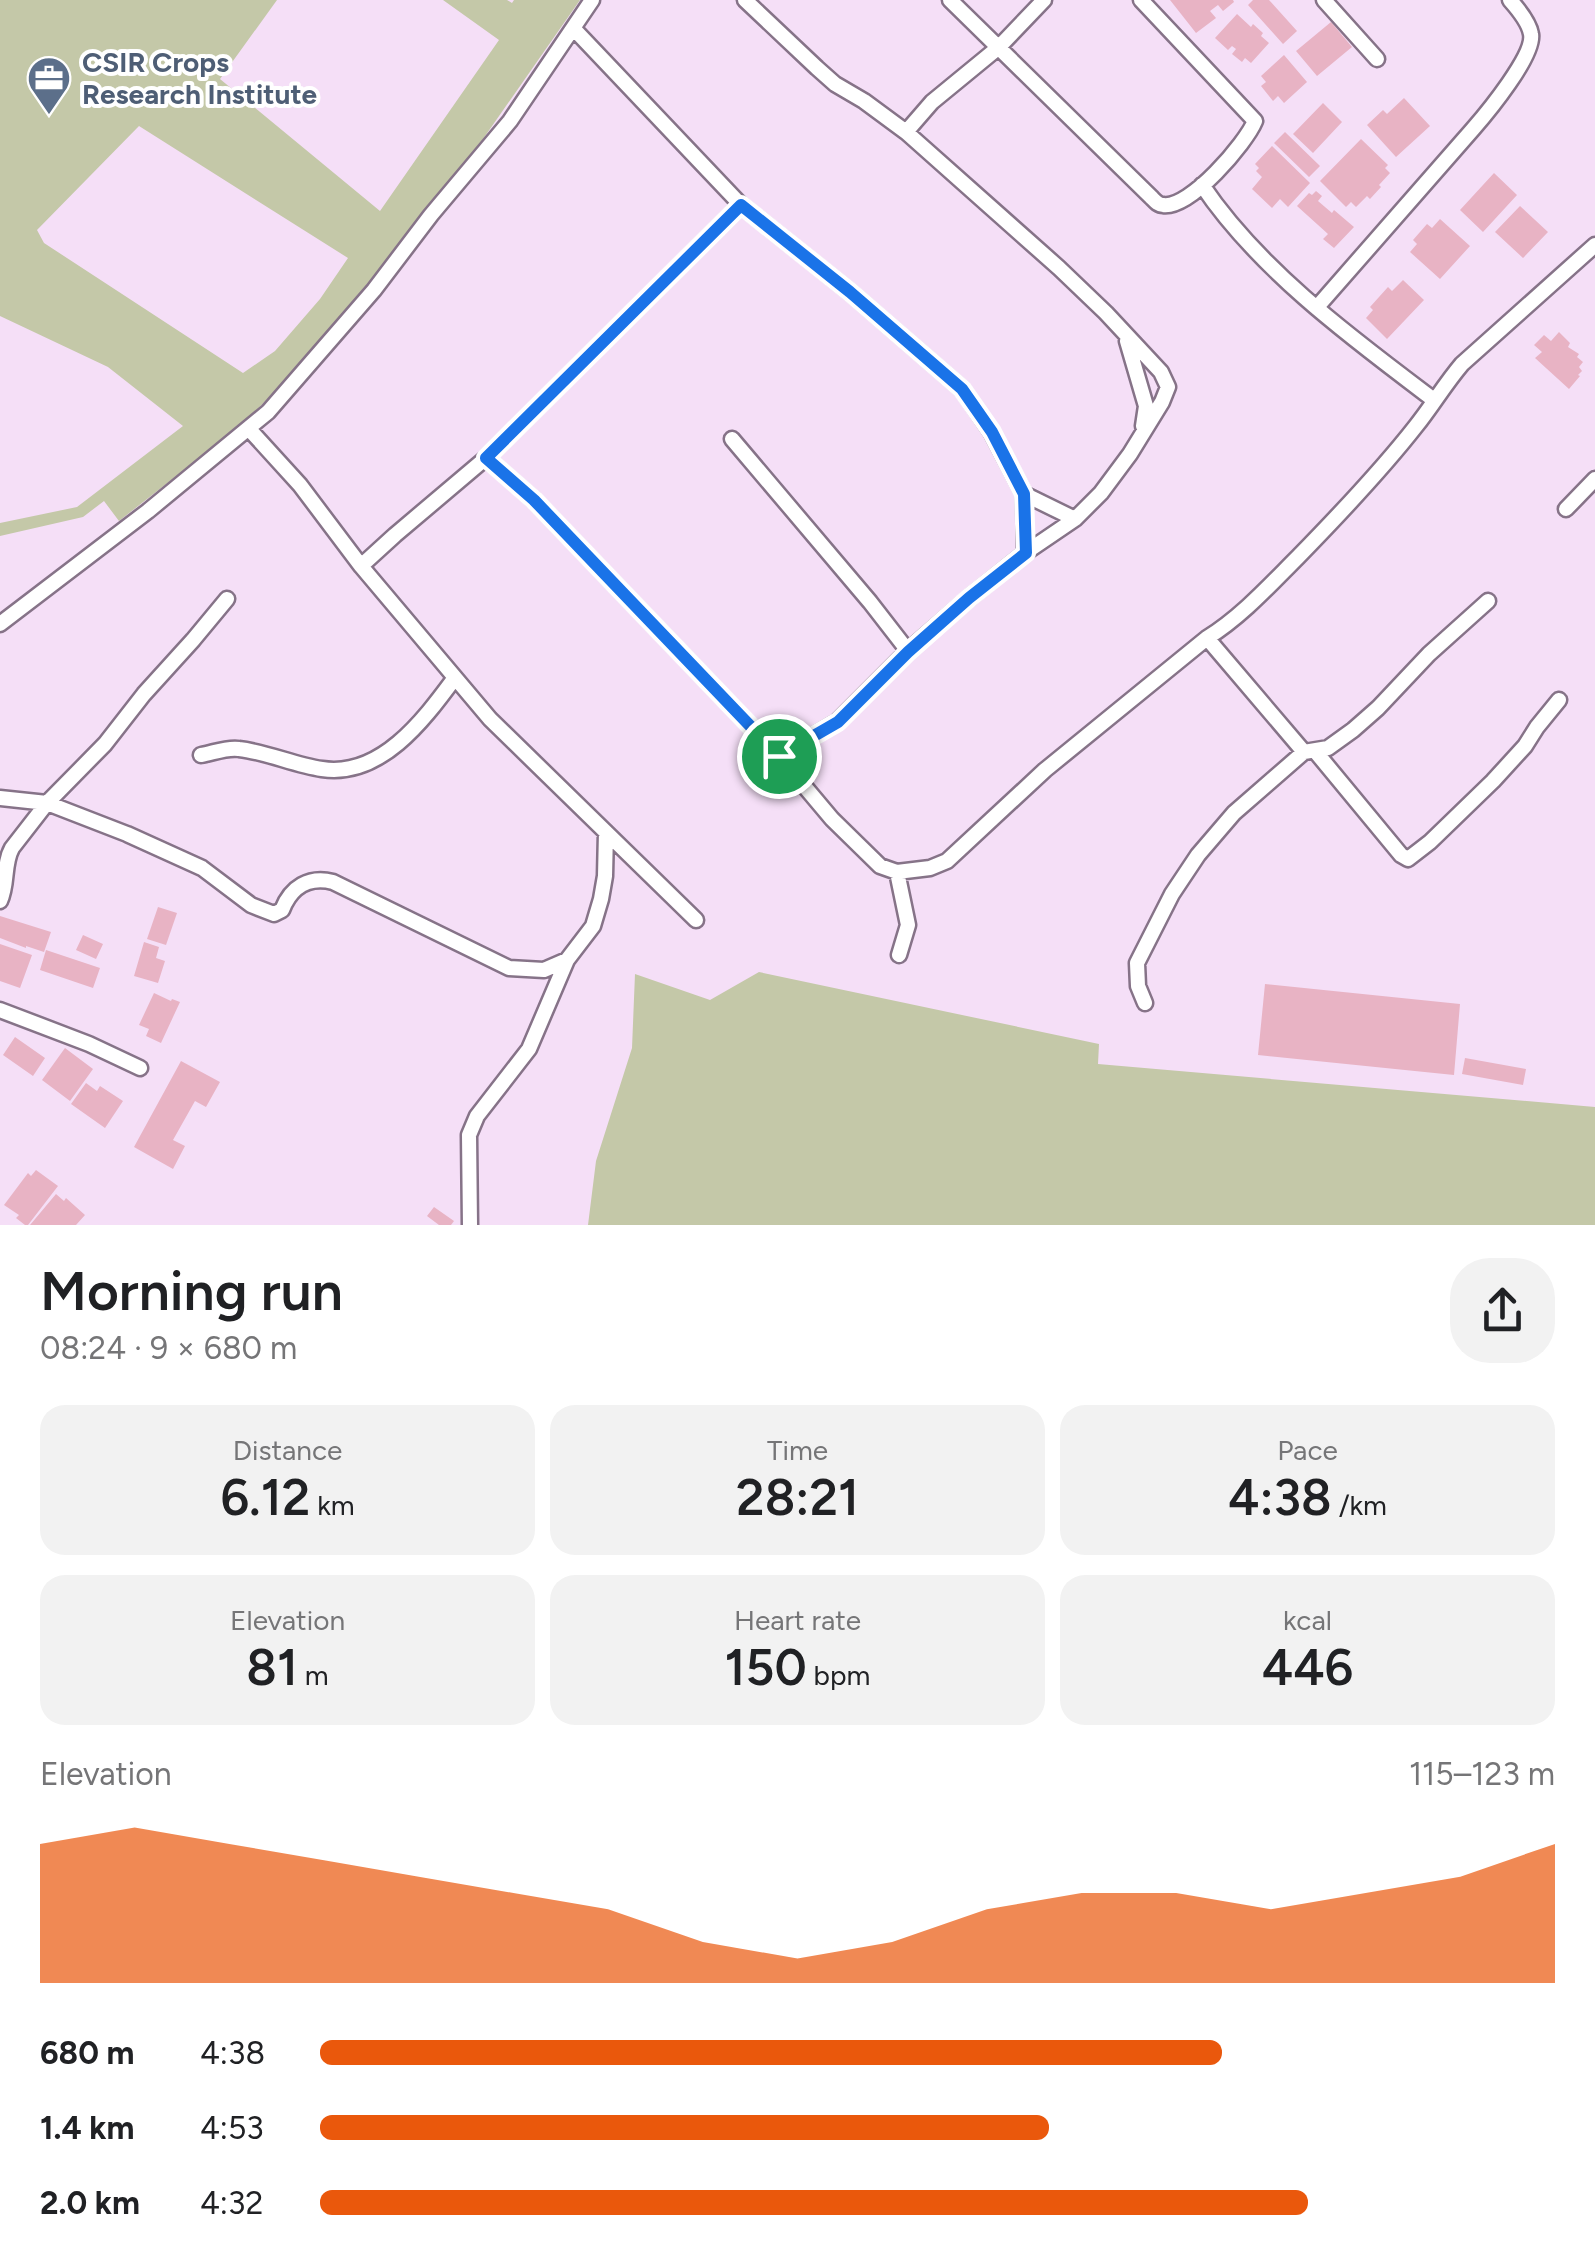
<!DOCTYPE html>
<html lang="en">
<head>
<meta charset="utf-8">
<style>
	:root { --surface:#fff; --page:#f2f2f2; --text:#202124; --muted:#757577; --accent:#ea580c }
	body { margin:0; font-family:Figtree,sans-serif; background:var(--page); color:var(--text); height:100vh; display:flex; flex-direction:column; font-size:38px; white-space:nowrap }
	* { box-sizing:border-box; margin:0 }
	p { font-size:32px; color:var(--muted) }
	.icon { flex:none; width:55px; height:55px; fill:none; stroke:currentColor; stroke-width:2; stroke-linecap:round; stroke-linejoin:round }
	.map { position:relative; height:1225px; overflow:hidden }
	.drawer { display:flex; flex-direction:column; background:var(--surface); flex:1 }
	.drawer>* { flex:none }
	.pin { position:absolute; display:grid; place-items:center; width:85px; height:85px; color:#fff; margin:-42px; border:5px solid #fff; border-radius:50%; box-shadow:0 2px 10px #0007 }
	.round { display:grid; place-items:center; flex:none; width:105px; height:105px; border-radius:40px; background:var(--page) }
	.head { display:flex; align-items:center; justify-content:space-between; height:170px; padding:0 40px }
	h1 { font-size:55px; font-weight:600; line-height:75px }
	.metrics { display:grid; grid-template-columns:repeat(3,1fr); gap:15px; height:170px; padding:10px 40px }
	.metrics div { display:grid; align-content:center; border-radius:25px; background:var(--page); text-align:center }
	.metrics b { font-size:50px; font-weight:600 }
	.metrics small { font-size:28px; font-weight:400 }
	.metrics p { font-size:28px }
	.chart { height:280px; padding:20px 40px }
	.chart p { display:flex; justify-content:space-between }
	.chart svg { width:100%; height:180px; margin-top:10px; fill:var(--accent); opacity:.7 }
	ul { padding:0 40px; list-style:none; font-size:32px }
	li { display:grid; grid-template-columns:160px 120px 1fr; align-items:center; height:75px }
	li i { height:25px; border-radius:12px; background:var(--accent) }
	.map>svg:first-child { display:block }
	.green { fill:#c4c8a8; fill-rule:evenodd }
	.building { fill:#e8b3c4 }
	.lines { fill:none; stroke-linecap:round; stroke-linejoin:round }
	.street-casing { stroke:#867388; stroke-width:19 }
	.street { stroke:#fff; stroke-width:14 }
	.route-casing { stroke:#fff; stroke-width:20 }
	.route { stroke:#1a73e8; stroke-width:12 }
	.labels { text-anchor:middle; stroke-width:8; stroke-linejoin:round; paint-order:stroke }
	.service-label { font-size:28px; font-weight:bold; fill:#4e5e75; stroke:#fff; text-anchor:start }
</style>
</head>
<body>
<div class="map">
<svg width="1595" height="1225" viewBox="0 0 1595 1225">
	<rect width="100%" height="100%" fill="#f5dff7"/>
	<!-- green -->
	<path class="green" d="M0,0H277L220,79L380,211L499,40L443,0H507L512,3L514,0H580L483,139L331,333L244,423L119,521L104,501L83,517L0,536V523L77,507L183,426L108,367L0,316ZM139,126L348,258L320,299L275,351L243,373L44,243L37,230Z
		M759,972L1099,1044L1098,1064L1595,1107V1225H588L596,1161L632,1048L635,974L710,1000Z"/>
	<!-- building -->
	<path class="building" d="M1170,0H1233L1234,2L1223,11L1218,5L1210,11L1216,18L1196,33Z
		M1253,0H1269L1297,31L1283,44L1248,5Z
		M1237,14L1251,27L1253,24L1263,33L1261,36L1269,43L1251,63L1245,58L1242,62L1232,54L1236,49L1232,46L1228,50L1215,38Z
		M1331,22L1352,47L1317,76L1296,51Z
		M1284,55L1307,82L1284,103L1278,96L1273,101L1261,86L1266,82L1261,76Z
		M1404,98L1430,126L1396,157L1367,125L1383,110L1387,114Z
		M1323,103L1342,122L1313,153L1293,134Z
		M1285,132L1320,166L1309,177L1274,143Z
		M1361,139L1388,165L1385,168L1390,173L1379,185L1381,187L1370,199L1367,196L1356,207L1351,202L1346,207L1320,181Z
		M1272,146L1310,183L1288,207L1280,199L1272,208L1252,189L1262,177L1256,171L1259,168L1255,164Z
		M1494,173L1517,195L1483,232L1460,210Z
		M1316,191L1322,196L1318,201L1332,213L1334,210L1354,227L1334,248L1323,239L1328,234L1297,206L1309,193L1312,195Z
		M1520,206L1548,232L1523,258L1495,232Z
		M1440,219L1470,246L1440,279L1410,252L1417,244L1413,240L1427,224L1432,228Z
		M1403,280L1424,300L1387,339L1366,318L1373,310L1370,307L1388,287L1392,291Z
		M1559,332L1570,343L1568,347L1579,354L1577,357L1583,362L1579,367L1582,371L1578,375L1580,376L1569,389L1535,358L1542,352L1534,345L1544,335L1551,341Z
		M158,907L177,913L166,945L147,939Z
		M0,916L51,932L44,952L26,946V948L0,938Z
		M83,935L103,944L96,959L76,950Z
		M144,942L159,947L156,958L165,961L158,983L134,976Z
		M0,944L32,955L20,988L0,981Z
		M46,950L100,968L93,988L40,970Z
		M1265,984L1460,1004L1454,1075L1258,1055Z
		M154,993L171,1001L172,999L180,1002L161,1043L146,1036L149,1029L139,1025Z
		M15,1037L45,1058L33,1076L3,1055Z
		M65,1048L93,1069L70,1101L42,1080Z
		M1465,1058L1526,1069L1523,1085L1462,1074Z
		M181,1061L220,1082L206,1107L195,1101L173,1140L185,1146L173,1169L134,1147Z
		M86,1083L97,1091L100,1086L123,1101L105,1128L71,1104Z
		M36,1170L58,1186L28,1225H25L16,1218L19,1215L4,1205L28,1173L31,1176Z
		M56,1194L64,1201L66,1198L85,1215L76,1225H30Z
		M434,1207L454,1221L451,1225H439L427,1216Z"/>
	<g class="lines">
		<!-- street casing -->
		<g class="street-casing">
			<path id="street" d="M745,0L817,68L835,84L864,101L906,132L1059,268L1106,313L1161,372L1168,387L1162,402L1130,454L1101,493L1075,519L1025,553L969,598L908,651L837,722L779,756
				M950,0L1151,197C1155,201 1158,205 1163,205C1190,209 1246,143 1255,121L1141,0
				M1324,0L1377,59
				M573,28L741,205L850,292L962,389L992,433L1024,494L1075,519
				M906,132L932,102L999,47L1044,0
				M1202,185C1259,270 1353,339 1434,400
				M1318,306L1473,129C1487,113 1535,55 1531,34C1529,22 1518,9 1510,0
				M1127,341L1146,406L1143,426
				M249,429L300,485L361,566L490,719L696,920
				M732,439L870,602L908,651
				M486,458L534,500L779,756L832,819L880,866L897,872L930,868L947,861L1045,770L1207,638C1241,617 1270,585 1298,557C1339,515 1380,472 1416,426C1432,406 1445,384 1462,364L1595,245
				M1024,494L1025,553
				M1566,509L1595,479
				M361,566L395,535L486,458L741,205
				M0,624L148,511L268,412L374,290L431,215L510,121L592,0
				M1207,638L1304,752
				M1315,751L1401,855L1408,859L1430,842L1493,781L1525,746L1537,727L1559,700
				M201,755C213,753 227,747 239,749C267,752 294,765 322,769C380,778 423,721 454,679
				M0,798L47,803L127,834L202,868L251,905L274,914L282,910C291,887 309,876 333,882L509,968L544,970L567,960L593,926L601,899L605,876L606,832
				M897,872L908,925L899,955
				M0,901C8,884 3,864 12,848L47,803L105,744L144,694L193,640L227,599
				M1145,1003L1138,986L1137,963L1172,894L1198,855L1234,813L1304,752L1328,748L1353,730L1378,708L1429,654L1488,601
				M0,1010L89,1044L140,1068
				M470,1225L469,1135L477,1116L529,1049L567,960"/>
		</g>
		<!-- street -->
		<use href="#street" class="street"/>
	</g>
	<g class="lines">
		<!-- route casing -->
		<g class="route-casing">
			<path id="route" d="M741,205L850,292L962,389L992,432L1024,494L1026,553L969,598L908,652L838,722L779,756L534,500L486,458Z"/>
		</g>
		<!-- route -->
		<use href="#route" class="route"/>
	</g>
	<!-- icons -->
	<defs>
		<g id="office-pin" transform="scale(2.25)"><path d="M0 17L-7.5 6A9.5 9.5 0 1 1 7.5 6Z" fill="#5c6f8a" stroke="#fff"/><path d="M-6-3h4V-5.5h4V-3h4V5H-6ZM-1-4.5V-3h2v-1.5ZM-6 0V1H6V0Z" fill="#fff"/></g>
	</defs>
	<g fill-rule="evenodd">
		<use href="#office-pin" x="49" y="78"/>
	</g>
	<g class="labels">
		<!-- service labels -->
		<g class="service-label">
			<text x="82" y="72">CSIR Crops<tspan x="82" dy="32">Research Institute</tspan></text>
		</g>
	</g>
</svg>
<div class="pin" style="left:779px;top:756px;background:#1e9e55"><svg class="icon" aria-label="arrive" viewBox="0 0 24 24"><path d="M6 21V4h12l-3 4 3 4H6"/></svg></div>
</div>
<section class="drawer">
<div class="head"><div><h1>Morning run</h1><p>08:24 · 9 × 680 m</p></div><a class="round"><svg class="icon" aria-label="share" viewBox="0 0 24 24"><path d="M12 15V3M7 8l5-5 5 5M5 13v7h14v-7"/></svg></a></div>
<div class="metrics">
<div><p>Distance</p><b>6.12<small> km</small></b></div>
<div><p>Time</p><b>28:21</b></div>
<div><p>Pace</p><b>4:38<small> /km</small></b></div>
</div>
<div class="metrics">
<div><p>Elevation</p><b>81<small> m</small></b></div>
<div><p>Heart rate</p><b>150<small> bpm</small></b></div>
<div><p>kcal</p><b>446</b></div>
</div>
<div class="chart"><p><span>Elevation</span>115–123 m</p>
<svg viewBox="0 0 160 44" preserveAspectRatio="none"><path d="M0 44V10L10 6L20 10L30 14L40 18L50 22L60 26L70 34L80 38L90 34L100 26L110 22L120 22L130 26L140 22L150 18L160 10V44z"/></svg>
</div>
<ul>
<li><b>680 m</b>4:38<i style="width:73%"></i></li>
<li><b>1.4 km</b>4:53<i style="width:59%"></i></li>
<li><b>2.0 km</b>4:32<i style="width:80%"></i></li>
</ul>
</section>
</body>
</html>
